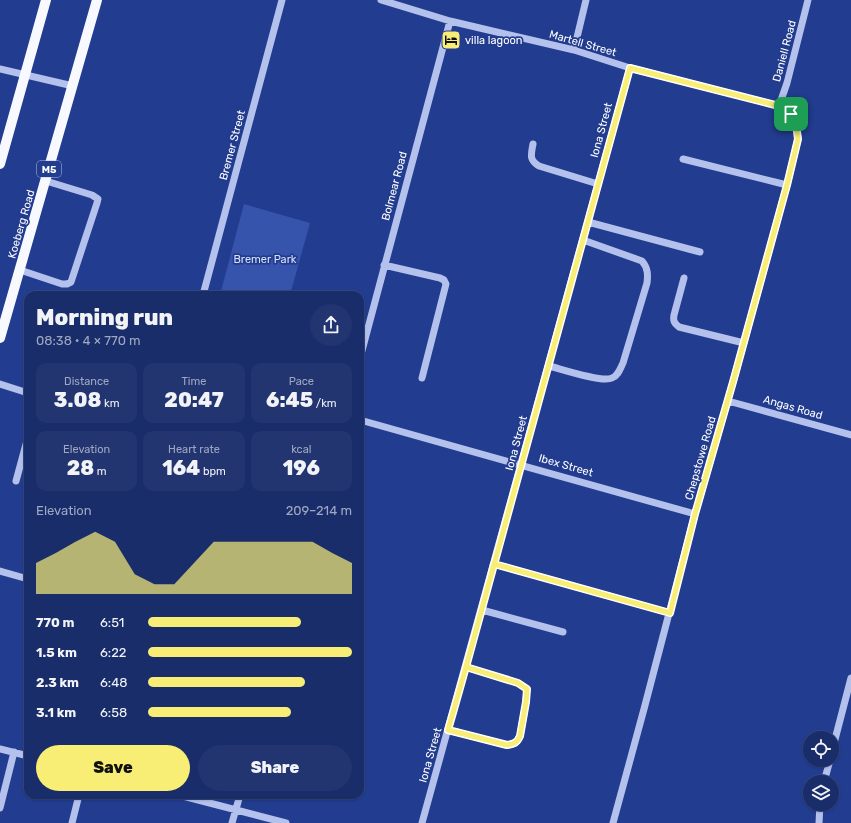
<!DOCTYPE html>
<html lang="en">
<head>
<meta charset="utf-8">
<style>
	:root { --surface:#1a2d6b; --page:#233571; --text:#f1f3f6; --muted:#9fa8c1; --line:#38497e; --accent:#f8ed75 }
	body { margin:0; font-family:Rubik,sans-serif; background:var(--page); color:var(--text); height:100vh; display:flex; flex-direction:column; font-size:15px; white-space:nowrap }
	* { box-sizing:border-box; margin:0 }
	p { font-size:13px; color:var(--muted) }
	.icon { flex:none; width:22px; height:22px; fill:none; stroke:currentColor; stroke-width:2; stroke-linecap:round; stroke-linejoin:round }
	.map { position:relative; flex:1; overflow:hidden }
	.details { position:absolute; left:24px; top:291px; width:340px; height:508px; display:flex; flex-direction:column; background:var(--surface); border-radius:12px; box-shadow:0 1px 3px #0004,0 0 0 1px var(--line) }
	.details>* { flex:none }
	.controls { position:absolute; left:803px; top:731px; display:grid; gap:8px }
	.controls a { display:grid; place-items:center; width:36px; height:36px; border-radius:50%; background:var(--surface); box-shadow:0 1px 3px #0004,0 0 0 1px var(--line); font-size:20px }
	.pin { position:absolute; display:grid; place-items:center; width:34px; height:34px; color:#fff; margin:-17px; border-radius:8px; box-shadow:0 2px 6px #0006 }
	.round { display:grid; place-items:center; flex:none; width:42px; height:42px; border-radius:21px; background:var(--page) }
	.headline { display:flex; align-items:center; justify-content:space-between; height:68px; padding:0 12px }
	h1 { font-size:22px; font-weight:800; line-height:30px }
	.metrics { display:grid; grid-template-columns:repeat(3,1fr); gap:6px; height:68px; padding:4px 12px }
	.metrics div { display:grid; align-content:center; border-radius:10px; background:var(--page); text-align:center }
	.metrics b { font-size:20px; font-weight:800 }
	.metrics small { font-size:11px; font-weight:400 }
	.metrics p { font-size:11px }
	.chart { height:112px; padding:8px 12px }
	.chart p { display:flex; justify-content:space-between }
	.chart svg { width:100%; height:72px; margin-top:4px; fill:var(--accent); opacity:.7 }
	.cta { display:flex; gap:8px; margin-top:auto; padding:8px 12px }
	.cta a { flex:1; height:46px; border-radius:24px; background:var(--accent); color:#111; font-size:16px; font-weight:800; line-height:46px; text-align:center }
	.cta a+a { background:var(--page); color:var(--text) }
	ul { padding:0 12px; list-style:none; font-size:13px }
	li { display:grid; grid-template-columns:64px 48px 1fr; align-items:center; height:30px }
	li i { height:10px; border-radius:5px; background:var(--accent) }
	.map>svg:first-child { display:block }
	.green { fill:#3654ac }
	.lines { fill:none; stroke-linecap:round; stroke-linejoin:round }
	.minor { stroke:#b3c1ec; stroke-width:7 }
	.major { stroke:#f8f9ff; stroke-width:10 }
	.route-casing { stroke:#fff; stroke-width:8 }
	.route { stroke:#f8ed75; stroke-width:5 }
	.labels { text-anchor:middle; stroke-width:3.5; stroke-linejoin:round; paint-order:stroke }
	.shield { fill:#223c8f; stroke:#bdc4dd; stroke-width:1 }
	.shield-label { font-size:10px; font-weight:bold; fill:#fff }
	.poi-label { font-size:11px; fill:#fff; stroke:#223c8f; text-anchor:start }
	.street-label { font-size:11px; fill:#fff; stroke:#223c8f }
	.park-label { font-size:11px; fill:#d8e0f9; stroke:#223c8f }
</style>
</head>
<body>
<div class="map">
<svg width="851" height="823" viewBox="0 0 851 823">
	<rect width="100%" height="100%" fill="#223c8f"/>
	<!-- green -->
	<path class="green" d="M244,204L310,223L290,295H220Z"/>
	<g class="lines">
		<!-- minor -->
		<path class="minor" d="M381,0L450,21L574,50L630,68L779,106L791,114L796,125L798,139L787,185L733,382L695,514L644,709L613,823
			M574,50L586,0
			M0,69L73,86
			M779,106L787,83L808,0
			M533,144C531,155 529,160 539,166L598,184
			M683,159L787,185
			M588,222L700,252
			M384,265L440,278L444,280L446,284L422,378
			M20,270L62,284H67L71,282L97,203L98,199L92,195L46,181
			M684,278L674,315C673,321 674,323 679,327L744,343
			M203,295L282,0
			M360,358L450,21
			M549,366C561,369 603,383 612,378C618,376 620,369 623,363L647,283C648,275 648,268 642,261L583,240
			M0,384L28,393
			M728,401L851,435
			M360,420L695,514
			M16,481L28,437
			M494,564L670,613
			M0,571L28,579
			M482,610L563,632
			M448,730L507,745C514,744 517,743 520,736L526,702L527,689L518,683L466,667
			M0,749L28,756
			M832,751L851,678
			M824,782L830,760
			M179,795L286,823
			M0,808L14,752
			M72,823L79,795
			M232,823L240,795
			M422,823L630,68
			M819,823L820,804"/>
		<!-- major -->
		<path class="major" d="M0,164L46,0
			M0,338L97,0"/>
	</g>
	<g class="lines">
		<!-- route casing -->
		<g class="route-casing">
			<path id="route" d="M791,114L779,106L630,68L466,667L518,683L527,689L526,702L520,736C517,743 514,744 507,745L448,730C464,675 479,620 494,564L670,613L695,514L733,382L787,185L798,139L796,124L791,114"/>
		</g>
		<!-- route -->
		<use href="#route" class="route"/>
	</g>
	<!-- icons -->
	<defs>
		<g id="hotel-square" transform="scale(1)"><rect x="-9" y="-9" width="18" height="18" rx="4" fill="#f8ed75" stroke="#223c8f"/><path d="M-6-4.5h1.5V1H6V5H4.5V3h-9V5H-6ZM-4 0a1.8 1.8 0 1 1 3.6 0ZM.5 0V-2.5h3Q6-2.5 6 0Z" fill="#111"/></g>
	</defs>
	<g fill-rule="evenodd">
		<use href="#hotel-square" x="451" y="40"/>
	</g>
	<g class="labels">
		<!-- shield labels -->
		<rect class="shield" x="37" y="161" width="24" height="16" rx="3"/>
		<g class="shield-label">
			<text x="49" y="173">M5</text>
		</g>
		<!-- poi labels -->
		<g class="poi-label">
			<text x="465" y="44">villa lagoon</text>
		</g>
		<!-- street labels -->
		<g class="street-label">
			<text transform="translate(583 43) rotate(16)" y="4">Martell Street</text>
			<text transform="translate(784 51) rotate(-75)" y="4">Daniell Road</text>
			<text transform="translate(601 130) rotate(-75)" y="4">Iona Street</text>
			<text transform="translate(232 145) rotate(-75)" y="4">Bremer Street</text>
			<text transform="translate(394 186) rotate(-75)" y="4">Bolmear Road</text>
			<text transform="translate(21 224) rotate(-74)" y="4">Koeberg Road</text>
			<text transform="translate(793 407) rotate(16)" y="4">Angas Road</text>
			<text transform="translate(516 443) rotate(-75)" y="4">Iona Street</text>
			<text transform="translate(700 458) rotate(-74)" y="4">Chepstowe Road</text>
			<text transform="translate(566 465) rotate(16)" y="4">Ibex Street</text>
			<text transform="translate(430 755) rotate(-74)" y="4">Iona Street</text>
		</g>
		<!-- park labels -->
		<g class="park-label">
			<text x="265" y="263">Bremer Park</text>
		</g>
	</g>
</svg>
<div class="controls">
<a><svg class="icon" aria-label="locate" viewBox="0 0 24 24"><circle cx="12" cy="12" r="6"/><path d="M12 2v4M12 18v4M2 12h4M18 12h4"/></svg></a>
<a><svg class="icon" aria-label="layers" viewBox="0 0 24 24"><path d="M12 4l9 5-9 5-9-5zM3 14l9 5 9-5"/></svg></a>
</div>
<div class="pin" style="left:791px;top:114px;background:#1e9e55"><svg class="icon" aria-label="arrive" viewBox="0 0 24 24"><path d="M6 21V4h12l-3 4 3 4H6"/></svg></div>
<section class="details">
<div class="headline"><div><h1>Morning run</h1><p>08:38 · 4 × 770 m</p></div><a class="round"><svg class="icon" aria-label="share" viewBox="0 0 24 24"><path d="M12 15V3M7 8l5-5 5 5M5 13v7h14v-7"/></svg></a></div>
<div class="metrics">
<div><p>Distance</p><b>3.08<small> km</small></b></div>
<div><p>Time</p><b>20:47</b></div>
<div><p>Pace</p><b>6:45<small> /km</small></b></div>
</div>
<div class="metrics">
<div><p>Elevation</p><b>28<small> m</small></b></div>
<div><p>Heart rate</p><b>164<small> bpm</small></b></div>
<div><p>kcal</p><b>196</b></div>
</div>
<div class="chart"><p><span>Elevation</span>209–214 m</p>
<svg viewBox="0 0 160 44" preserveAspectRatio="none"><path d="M0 44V25L10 19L20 12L30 6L40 12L50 32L60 38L70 38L80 25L90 12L100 12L110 12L120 12L130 12L140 12L150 19L160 25V44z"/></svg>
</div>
<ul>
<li><b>770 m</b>6:51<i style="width:75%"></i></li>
<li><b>1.5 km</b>6:22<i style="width:100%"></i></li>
<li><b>2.3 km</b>6:48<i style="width:77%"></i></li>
<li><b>3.1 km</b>6:58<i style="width:70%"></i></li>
</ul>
<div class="cta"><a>Save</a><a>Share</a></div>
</section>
</div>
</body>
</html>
